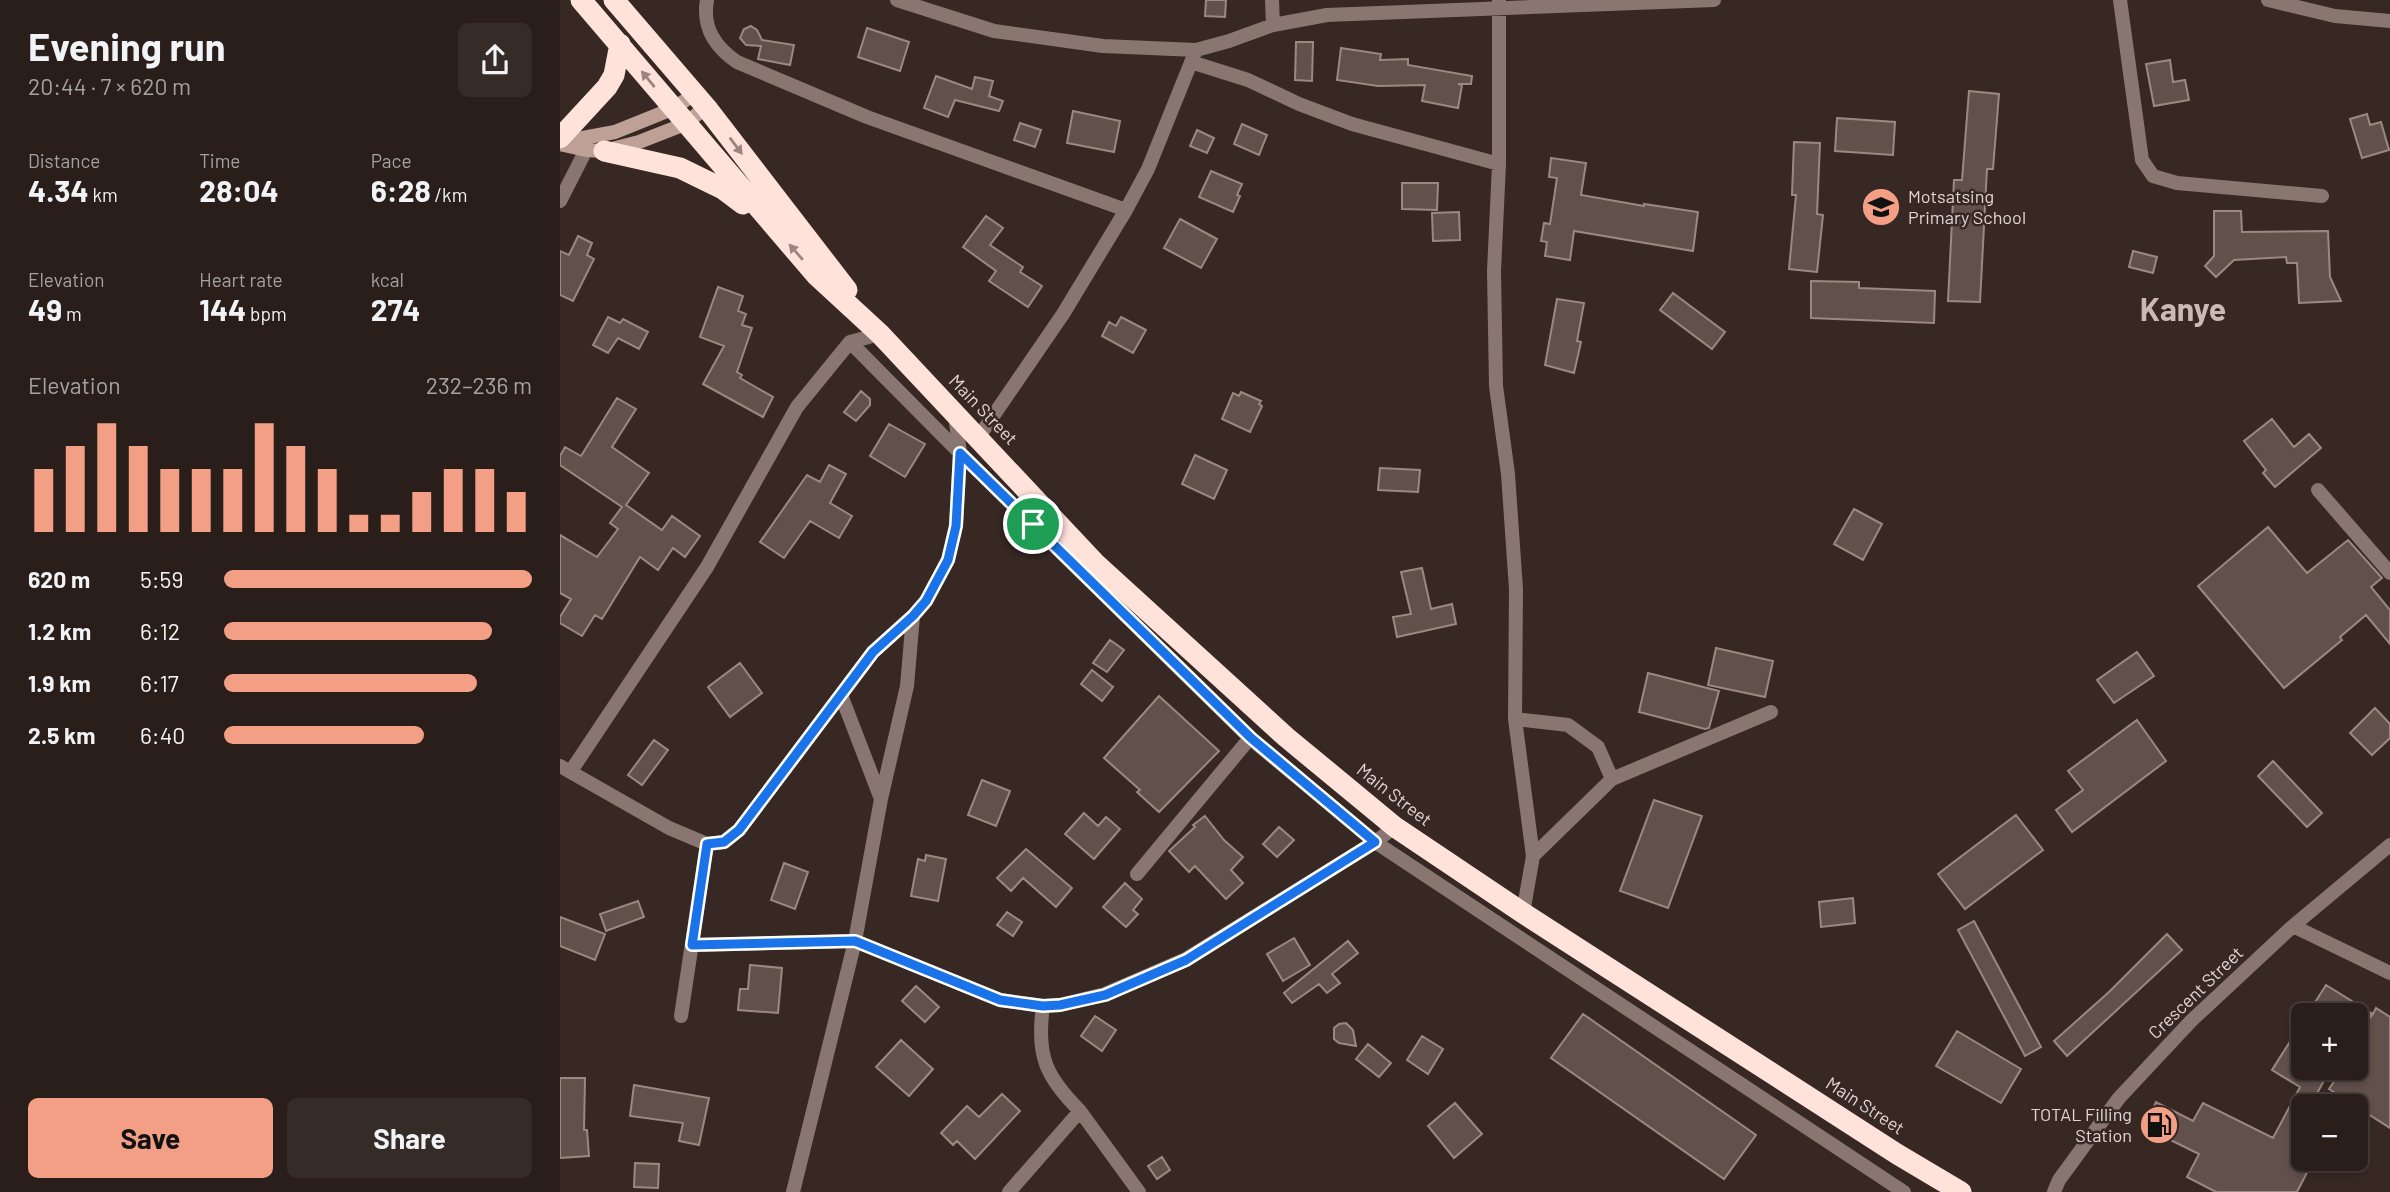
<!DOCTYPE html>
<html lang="en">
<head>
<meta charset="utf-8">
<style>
	:root { --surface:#291e1a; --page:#352b27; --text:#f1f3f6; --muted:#a5a2a2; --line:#453c39; --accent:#f39f85 }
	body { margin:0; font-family:Barlow,sans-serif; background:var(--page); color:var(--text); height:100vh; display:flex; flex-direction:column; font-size:26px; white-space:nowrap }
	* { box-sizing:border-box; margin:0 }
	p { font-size:23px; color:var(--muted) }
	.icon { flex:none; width:38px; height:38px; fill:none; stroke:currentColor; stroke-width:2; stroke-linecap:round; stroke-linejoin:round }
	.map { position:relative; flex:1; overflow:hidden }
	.details { display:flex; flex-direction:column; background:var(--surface); width:560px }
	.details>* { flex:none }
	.fabs { position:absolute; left:1731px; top:1003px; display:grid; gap:14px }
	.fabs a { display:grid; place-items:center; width:77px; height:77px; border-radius:10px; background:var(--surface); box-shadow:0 4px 10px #0003,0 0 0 2px var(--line); font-size:35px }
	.pin { position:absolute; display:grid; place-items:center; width:60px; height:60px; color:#fff; margin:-30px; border:4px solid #fff; border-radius:50%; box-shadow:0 2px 7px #0007 }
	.round { display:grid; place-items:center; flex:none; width:74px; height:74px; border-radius:10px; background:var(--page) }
	.summary { display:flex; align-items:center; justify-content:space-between; height:119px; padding:0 28px }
	h1 { font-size:38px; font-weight:700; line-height:52px }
	.figures { display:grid; grid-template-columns:repeat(3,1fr); gap:10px; height:119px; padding:7px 28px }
	.figures div { display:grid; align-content:center }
	.figures b { font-size:30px; font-weight:700 }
	.figures small { font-size:19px; font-weight:400 }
	.figures p { font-size:19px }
	.chart { height:196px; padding:14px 28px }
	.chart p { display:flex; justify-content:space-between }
	.chart svg { width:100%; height:126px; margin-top:7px; stroke:var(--accent); stroke-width:6 }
	.action { display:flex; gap:14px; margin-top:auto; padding:14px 28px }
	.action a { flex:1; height:80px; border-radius:10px; background:var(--accent); color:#111; font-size:28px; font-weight:700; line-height:80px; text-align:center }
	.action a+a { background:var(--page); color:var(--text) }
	ul { padding:0 28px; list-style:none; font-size:23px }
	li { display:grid; grid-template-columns:112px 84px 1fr; align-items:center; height:52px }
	li i { height:18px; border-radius:9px; background:var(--accent) }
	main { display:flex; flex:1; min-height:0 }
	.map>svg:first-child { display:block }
	.building { fill:#62504b; stroke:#9b8882; stroke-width:2 }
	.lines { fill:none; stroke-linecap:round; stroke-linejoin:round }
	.street { stroke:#897670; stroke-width:14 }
	.secondary { stroke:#bea097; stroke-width:14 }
	.highway { stroke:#ffe2da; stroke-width:21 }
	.oneway { fill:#9b857e }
	.route-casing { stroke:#fff; stroke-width:14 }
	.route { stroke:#1a73e8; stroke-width:9 }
	.labels { text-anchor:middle; stroke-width:5; stroke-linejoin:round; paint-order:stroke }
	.poi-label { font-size:18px; fill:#e0d5d2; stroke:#372823; text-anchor:start }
	.street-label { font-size:18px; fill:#e0d5d2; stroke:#372823 }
	.town-label { font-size:32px; font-weight:bold; fill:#cdb9b3; stroke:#372823 }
</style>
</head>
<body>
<main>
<section class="details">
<div class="summary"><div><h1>Evening run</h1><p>20:44 · 7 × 620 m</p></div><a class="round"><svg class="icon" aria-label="share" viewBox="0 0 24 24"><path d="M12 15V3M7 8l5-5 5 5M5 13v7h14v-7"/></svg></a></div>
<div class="figures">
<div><p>Distance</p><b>4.34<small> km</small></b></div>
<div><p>Time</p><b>28:04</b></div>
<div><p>Pace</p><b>6:28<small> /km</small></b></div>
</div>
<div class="figures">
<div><p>Elevation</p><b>49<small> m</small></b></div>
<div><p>Heart rate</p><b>144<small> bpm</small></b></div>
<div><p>kcal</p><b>274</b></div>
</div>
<div class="chart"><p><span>Elevation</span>232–236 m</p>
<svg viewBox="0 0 160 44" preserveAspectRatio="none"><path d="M5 44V22M15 44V14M25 44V6M35 44V14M45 44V22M55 44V22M65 44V22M75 44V6M85 44V14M95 44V22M105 44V38M115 44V38M125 44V30M135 44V22M145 44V22M155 44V30"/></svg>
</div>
<ul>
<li><b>620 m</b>5:59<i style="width:100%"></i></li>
<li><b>1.2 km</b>6:12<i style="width:87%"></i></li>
<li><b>1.9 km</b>6:17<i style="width:82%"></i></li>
<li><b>2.5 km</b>6:40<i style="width:65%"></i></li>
</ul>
<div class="action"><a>Save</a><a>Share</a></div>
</section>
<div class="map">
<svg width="1830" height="1192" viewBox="0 0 1830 1192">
	<rect width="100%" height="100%" fill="#372823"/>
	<!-- building -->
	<path class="building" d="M646,0H666L665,17L645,16Z
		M191,26L197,30L202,40L234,45L230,65L198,59L201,46L186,45L180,38L184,29Z
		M307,28L349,42L340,71L298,57Z
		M736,42H753L752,81L735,80Z
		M781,48L821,54L820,60L848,59V65L912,76L911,84H898L902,85L898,108L862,101L865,85L818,86L777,80Z
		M1610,60L1613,82L1625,80L1629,100L1594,106L1586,64Z
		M376,76L412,89L415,77L433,81L429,96L443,101L439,111L395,100L388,117L364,108Z
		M1409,91L1439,94L1433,169H1427L1420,302L1388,301L1394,180H1402Z
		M513,111L560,121L554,152L507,143Z
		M1807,114L1810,125L1821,122L1829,150L1802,158L1790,119Z
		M1277,118L1335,122L1333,155L1275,151Z
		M460,123L481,130L475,147L454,140Z
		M682,124L707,135L699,155L674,144Z
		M637,130L654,138L647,153L630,146Z
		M1234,142L1260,143L1257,214L1263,215L1257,272L1229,269L1236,195H1232Z
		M991,158L1026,163L1021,195L1084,206V204L1138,212L1133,251L1014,231L1010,260L985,256L987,242L981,241L984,223L990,224L997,178L989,177Z
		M651,171L682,184L677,195L680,196L673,212L639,197Z
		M842,183H878L877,210L842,209Z
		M1654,211H1681L1682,232L1768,231L1770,277L1781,301L1739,303L1737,263H1727L1726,257L1674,260L1656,277L1645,266L1654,256Z
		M899,212L900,240L873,241L872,213Z
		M426,216L443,228L430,245L463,267L460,272L482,286L468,307L429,281L436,271L403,247Z
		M620,219L657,239L641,268L604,248Z
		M18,236L32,243L27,255L34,259L13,301L0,295V251L9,255Z
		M1573,251L1597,257L1593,273L1569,267Z
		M1251,281L1299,282V288L1375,291L1374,323L1251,318Z
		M158,287L183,296L178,311L186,314L182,325L192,328L177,372L182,375L180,378L213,397L203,417L143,384L164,346L140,337Z
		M1113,293L1165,332L1152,349L1100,310Z
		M997,299L1024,303L1017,341L1021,342L1014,373L985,365Z
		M48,317L60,323L63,319L88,332L79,349L58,338L48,353L33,345Z
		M561,317L586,330L573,353L542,336L549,322L556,326Z
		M301,391L310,399V405L296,421L284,412Z
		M681,392L701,401L699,404L702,406L690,432L662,419L673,393L679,396Z
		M57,398L76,409L52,447L89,473L66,505L102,530L112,516L140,536L125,557L113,548L98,570L80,557L42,619L35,615L22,636L0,623V617L11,599L0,593V535L37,557L58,529L50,523L62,507L0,465V456L5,447L21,456Z
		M1712,419L1734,447L1749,434L1761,448L1715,487L1703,473L1706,470L1684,441Z
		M329,424L365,444L345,477L310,456Z
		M635,455L667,470L654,499L622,484Z
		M269,465L286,474L270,503L292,516L279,538L250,521L224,558L200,542L247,475L260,482Z
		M820,468L860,470L858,492L818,490Z
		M1294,509L1322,524L1303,560L1274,544Z
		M1708,527L1747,573L1788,540L1822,578L1811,587L1830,610V644L1806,615L1780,637L1782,640L1724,688L1638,586Z
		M862,568L871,609L892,604L896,624L837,637L833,617L851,614L841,572Z
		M550,640L564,650L547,672L533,663Z
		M1156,648L1213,661L1205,697L1148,685Z
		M1577,652L1594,676L1554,703L1537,680Z
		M180,663L202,693L170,717L148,687Z
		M532,670L553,687L542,701L521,684Z
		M1088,673L1159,691L1149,728L1145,729L1079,712Z
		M599,696L659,751L599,812L577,792L580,790L544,758Z
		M1815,708L1830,724V738L1812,755L1790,733Z
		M1577,720L1606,761L1512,832L1496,810L1523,790L1508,771Z
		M94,740L108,750L82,785L68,775Z
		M1713,761L1762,813L1747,827L1698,776Z
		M422,780L450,791L436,826L408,815Z
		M1094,800L1142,816L1108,908L1060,891Z
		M524,813L538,826L546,817L560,829L534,859L505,834Z
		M1456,815L1483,850L1405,909L1378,874Z
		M645,816L664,840L683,857L671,870L683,883L666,899L635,866L629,872L609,851L635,827L633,825Z
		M719,827L734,840L717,857L703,844Z
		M466,849L512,888L496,907L463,878L451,891L437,878Z
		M366,855L386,859L378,901L351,896L358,859L365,861Z
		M224,863L248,872L235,909L211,900Z
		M565,883L582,899L573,910L578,914L566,927L543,907Z
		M1293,898L1295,923L1261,927L1259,902Z
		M78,901L84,917L46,931L40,914Z
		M447,912L462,922L453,936L437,925Z
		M0,917L45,934L35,960L0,946Z
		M1414,921L1481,1047L1465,1056L1398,930Z
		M1607,934L1622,950L1507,1056L1494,1041L1549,992Z
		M734,938L750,965L723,981L707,954Z
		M788,941L798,953L772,974L780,983L767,993L759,984L732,1003L724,993Z
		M190,965L222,968L218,1013L178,1010L180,989H188Z
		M1766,985L1813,1014L1816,1008L1830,1017V1128L1769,1089L1783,1068H1796V1038L1812,1015H1747Z
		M356,986L379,1007L365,1022L342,1001Z
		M1023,1014L1196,1135L1164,1179L991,1058Z
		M535,1016L556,1030L542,1051L521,1036Z
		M1743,1021V1068H1751L1766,1077L1750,1106H1743V1158L1752,1163L1737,1192H1656L1627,1177L1639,1154L1584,1127L1596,1102L1633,1121L1643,1103L1713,1138L1740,1087L1712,1070Z
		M786,1023L793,1030L796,1046L779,1043L774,1039V1028L779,1024Z
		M1397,1031L1461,1069L1441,1103L1376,1066Z
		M862,1036L883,1049L868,1074L847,1060Z
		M341,1040L373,1069L349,1096L316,1067Z
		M808,1044L831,1063L819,1077L796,1059Z
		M0,1078H25L24,1130H27L29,1156L0,1158Z
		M74,1085L149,1098L139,1145L119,1141L123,1123L70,1116Z
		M442,1094L460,1111L415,1159L397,1141L393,1145L381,1133L407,1106L419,1117Z
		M895,1103L922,1134L894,1158L868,1126Z
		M602,1157L610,1170L597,1179L588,1166Z
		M75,1163L99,1164L98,1188L74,1187Z"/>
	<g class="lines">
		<!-- street -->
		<path class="street" d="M147,0C142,28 155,47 177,62L307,117L566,210
			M337,0L434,31L543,46L636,50L669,41L713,25L767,15L1154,0
			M712,0L713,25
			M939,0V164L934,271L936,386L948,474L956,589L955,719L973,856L963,913
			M1560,0L1582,160L1593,176L1617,183L1762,196
			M1708,0L1775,16L1830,21
			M631,62L688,80L739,104L792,124L939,164
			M0,201L26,150
			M290,342L400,453L690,738L815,842L1344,1192
			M418,438L503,314L566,210L588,169L636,50
			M1758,490L1830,573
			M281,695L321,799
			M955,719L1008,725L1038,747L1052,779
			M0,766L109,828L147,844L164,842L179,830L313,652L353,616L366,601L388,560L396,526L400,453L395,415
			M11,771L147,567L237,407L290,342L320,334
			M973,856L1052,779L1211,712
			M577,874L690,738
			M1733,926L1830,973
			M132,945L295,941L440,1000L483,1006L500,1005L545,994L626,959L815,842L835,827
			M121,1016L147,844
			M520,1111L579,1192
			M233,1192L295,941L321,799L347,686L353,616
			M449,1192L520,1111C486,1077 476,1056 483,1006
			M1494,1192L1499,1180L1559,1098L1631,1021L1733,926L1830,845"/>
		<!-- secondary -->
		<path class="secondary" d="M1,142L55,132L112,109L135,94
			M0,144L26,150L44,151L79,142L125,124L146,107"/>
		<!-- highway -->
		<path class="highway" d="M21,0L256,275L320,334L535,563L726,737L835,827L963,913L1337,1154L1401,1192
			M54,0L146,107L287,290
			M0,138L47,87L54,75L60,44
			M44,151L120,168L163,189L183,204"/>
	</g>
	<!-- one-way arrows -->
	<defs><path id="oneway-solid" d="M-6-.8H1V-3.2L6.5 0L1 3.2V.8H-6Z" transform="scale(1.75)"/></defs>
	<g class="oneway">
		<use href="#oneway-solid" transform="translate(88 79) rotate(-129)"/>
		<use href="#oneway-solid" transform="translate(176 146) rotate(53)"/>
		<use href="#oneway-solid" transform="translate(236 252) rotate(-131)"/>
	</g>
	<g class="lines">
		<!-- route casing -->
		<g class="route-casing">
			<path id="route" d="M400,453L691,738L815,842L626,960L545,995L500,1005L483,1006L440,1000L295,941L132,945L147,844L164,842L179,830L313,652L353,616L366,601L388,560L396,526Z"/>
		</g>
		<!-- route -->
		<use href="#route" class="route"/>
	</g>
	<!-- icons -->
	<defs>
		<g id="school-disc" transform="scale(2.0125)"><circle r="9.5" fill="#f39f85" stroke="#372823"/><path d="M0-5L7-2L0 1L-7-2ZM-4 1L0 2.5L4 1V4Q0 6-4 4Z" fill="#111"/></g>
		<g id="fuel-disc" transform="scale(2.0125)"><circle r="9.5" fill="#f39f85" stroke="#372823"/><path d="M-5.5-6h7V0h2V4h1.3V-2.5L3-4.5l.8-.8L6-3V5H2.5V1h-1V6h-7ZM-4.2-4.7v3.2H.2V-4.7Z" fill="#111"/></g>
	</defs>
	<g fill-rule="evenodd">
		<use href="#school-disc" x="1321" y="207"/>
		<use href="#fuel-disc" x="1599" y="1125"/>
	</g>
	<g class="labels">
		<!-- poi labels -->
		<g class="poi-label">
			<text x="1348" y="203">Motsatsing<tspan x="1348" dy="21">Primary School</tspan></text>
			<text x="1572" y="1121" text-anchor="end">TOTAL Filling<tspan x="1572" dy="21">Station</tspan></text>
		</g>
		<!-- street labels -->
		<g class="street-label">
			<text transform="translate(423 410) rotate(46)" y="6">Main Street</text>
			<text transform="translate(834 795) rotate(38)" y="6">Main Street</text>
			<text transform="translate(1636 993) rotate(-44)" y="6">Crescent Street</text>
			<text transform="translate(1305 1106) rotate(33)" y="6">Main Street</text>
		</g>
		<!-- town labels -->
		<g class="town-label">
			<text x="1623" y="321">Kanye</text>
		</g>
	</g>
</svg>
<div class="fabs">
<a>+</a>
<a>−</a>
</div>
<div class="pin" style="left:473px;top:524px;background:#1e9e55"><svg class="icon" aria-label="arrive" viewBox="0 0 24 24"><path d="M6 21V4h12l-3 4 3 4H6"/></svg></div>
</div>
</main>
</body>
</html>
